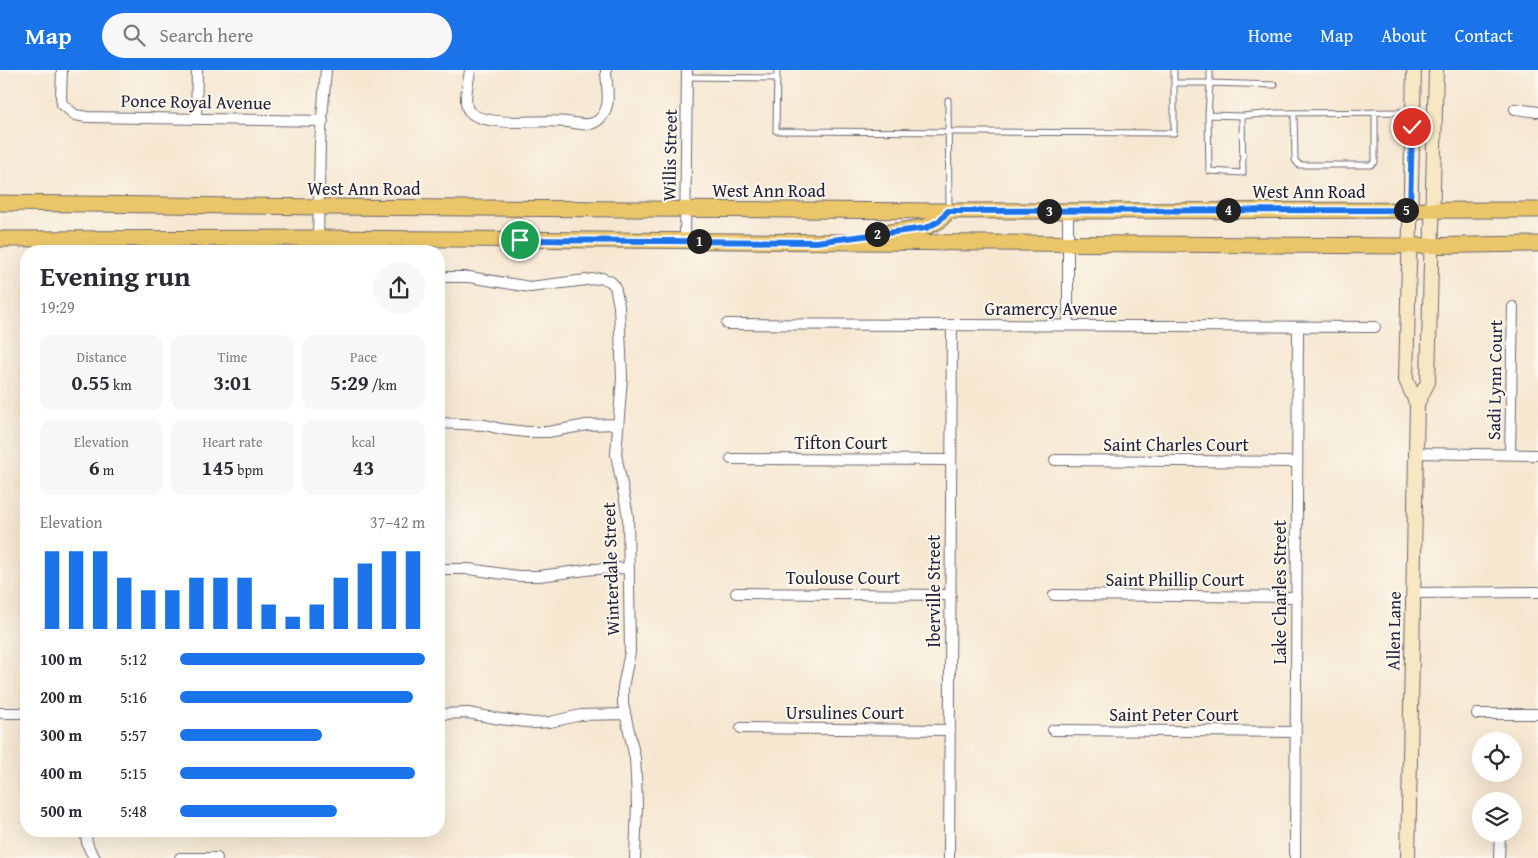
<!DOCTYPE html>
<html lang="en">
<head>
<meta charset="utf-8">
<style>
	:root { --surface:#fff; --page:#f7f7f7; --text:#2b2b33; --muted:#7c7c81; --accent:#1a73e8 }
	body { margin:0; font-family:"Gentium Book Plus",serif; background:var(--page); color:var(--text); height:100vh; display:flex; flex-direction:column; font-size:19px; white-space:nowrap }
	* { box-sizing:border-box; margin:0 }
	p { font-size:16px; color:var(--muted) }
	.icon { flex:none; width:28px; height:28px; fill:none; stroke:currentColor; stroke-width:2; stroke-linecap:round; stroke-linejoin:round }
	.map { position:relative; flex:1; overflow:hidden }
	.panel { position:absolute; left:20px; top:175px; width:425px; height:592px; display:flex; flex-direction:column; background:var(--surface); border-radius:20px; box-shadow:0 5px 20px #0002 }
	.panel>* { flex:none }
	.fabs { position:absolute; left:1472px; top:662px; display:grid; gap:10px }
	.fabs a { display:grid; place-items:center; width:50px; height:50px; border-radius:50%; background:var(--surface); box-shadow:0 5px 20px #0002; font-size:25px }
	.pin { position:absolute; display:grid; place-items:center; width:42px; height:42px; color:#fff; margin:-21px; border:2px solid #fff; border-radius:50%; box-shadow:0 1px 5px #0007 }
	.km { position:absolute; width:25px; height:25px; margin:-12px; border-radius:50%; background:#222; color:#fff; font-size:14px; line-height:25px; text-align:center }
	.round { display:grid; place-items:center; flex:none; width:52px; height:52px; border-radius:26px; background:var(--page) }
	.summary { display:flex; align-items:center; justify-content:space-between; height:85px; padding:0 20px }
	h1 { font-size:28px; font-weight:600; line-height:38px }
	.stats { display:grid; grid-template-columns:repeat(3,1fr); gap:8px; height:85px; padding:5px 20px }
	.stats div { display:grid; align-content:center; border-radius:12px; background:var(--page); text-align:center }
	.stats b { font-size:21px; font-weight:600 }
	.stats small { font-size:14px; font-weight:400 }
	.stats p { font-size:14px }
	.chart { height:140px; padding:10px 20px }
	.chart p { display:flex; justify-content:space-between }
	.chart svg { width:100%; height:90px; margin-top:5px; stroke:var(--accent); stroke-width:6 }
	ul { padding:0 20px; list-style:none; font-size:16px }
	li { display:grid; grid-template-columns:80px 60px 1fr; align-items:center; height:38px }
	li i { height:12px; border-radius:6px; background:var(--accent) }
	header { display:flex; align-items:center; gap:30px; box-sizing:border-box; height:70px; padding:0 25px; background:var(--accent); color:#fff }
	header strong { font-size:24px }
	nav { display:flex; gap:28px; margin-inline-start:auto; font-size:18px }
	.search { width:350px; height:45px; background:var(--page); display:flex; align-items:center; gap:12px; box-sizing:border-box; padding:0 18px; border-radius:28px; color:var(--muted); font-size:19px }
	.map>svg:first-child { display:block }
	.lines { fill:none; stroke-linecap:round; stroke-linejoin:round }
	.lane-casing { stroke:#6c6770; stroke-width:7 }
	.street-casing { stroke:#6c6770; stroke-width:12 }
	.secondary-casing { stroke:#6c6770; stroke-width:16 }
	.primary-casing { stroke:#6c6770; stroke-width:17 }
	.lane { stroke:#fff; stroke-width:5 }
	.street { stroke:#fff; stroke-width:10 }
	.secondary { stroke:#f7e8c3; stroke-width:14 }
	.primary { stroke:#ebc669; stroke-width:15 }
	.route-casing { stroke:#fff; stroke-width:10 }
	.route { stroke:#1a73e8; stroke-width:6 }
	.labels { text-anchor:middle; stroke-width:4; stroke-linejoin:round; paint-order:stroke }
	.street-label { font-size:18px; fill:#22223b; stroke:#fbf7ec }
</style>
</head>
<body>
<header>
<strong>Map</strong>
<div class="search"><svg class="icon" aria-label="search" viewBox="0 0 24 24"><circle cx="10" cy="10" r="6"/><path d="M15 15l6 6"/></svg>Search here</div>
<nav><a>Home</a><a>Map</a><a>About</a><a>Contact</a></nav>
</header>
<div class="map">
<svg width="1538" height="788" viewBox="0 0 1538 788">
	<rect width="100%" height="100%" fill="#fbf7ec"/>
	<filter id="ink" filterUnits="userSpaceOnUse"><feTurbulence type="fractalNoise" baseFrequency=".02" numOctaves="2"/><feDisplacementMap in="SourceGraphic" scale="10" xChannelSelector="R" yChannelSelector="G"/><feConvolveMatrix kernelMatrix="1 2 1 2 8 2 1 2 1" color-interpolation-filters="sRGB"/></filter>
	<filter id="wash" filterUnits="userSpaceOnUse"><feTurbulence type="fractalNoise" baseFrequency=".0096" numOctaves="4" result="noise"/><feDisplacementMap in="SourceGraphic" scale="20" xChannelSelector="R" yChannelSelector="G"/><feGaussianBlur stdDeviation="1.12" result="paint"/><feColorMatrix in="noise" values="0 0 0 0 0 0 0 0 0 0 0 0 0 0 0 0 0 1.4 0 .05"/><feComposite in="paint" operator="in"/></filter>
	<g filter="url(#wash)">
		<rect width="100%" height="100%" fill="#f6e7d1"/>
	</g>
	<g filter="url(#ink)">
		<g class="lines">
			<!-- lane casing -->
			<g class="lane-casing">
				<path id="lane" d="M777,0L776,61L1174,63V0
					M687,7L777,8
					M1174,13H1210V0
					M1275,15L1210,13L1208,45L1242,46L1275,43L1413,42
					M948,30L949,139
					M1294,43L1295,90L1299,95H1371L1375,92V42
					M1208,45L1209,101L1243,103L1242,46"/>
			</g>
			<!-- street casing -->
			<g class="street-casing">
				<path id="street" d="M62,0L61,26L62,34L75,45L87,47L323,51
					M470,0C469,12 462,32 469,41C474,47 483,49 490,50C514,55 543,49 567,52C577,53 589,57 597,51C614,39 606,16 606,0
					M1515,39L1538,42
					M196,49L197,0
					M1068,141V255
					M318,168L320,73L326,0
					M685,171L687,0
					M439,207H469L530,217L602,208L610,211L615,216L619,236L622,308L616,384L628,446L630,582L623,617V634L635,688L636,706L637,735L635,788
					M727,254L1375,257
					M439,353L485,355L501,359L527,362H548L587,355L617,354
					M1416,383L1538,385
					M1510,384L1513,237
					M731,389L951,390
					M1055,390L1297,392
					M439,499H469L518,506H539L594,499L629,498
					M736,523L951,525
					M1413,523L1538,522
					M1054,525L1297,527
					M0,643H26
					M439,644L468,643L500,649L535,653L550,652L581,645L625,644
					M1477,644H1538
					M741,658L950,660
					M1053,660L1296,662
					M86,761C86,772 88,779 95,788
					M180,788H217
					M949,788L952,255
					M1295,788L1298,257
					M1499,788L1500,764"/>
			</g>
			<!-- secondary casing -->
			<g class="secondary-casing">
				<path id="secondary" d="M1414,0L1406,310L1417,334
					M1408,788L1417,334L1428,312L1436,0"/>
			</g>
			<!-- primary casing -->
			<g class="primary-casing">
				<path id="primary" d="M0,133L319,137L949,141L1538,140
					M875,164L926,157L939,151L949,141
					M0,169L318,168L1409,176L1538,174"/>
			</g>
			<!-- lane -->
			<use href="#lane" class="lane"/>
			<!-- street -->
			<use href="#street" class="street"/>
			<!-- secondary -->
			<use href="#secondary" class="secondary"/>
			<!-- primary -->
			<use href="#primary" class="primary"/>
		</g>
	</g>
	<g class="lines" filter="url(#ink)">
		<!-- route casing -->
		<g class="route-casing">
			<path id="route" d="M520,170L816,172L926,158L939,151L948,141L1410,140L1412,57"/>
		</g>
		<!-- route -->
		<use href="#route" class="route"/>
	</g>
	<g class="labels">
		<!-- street labels -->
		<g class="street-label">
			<text transform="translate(196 32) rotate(1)" y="6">Ponce Royal Avenue</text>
			<text transform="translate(670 85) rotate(-89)" y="6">Willis Street</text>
			<text x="364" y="125">West Ann Road</text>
			<text x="769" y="127">West Ann Road</text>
			<text x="1309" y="128">West Ann Road</text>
			<text x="1051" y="245">Gramercy Avenue</text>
			<text transform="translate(1495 310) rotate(-89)" y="6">Sadi Lynn Court</text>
			<text x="841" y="379">Tifton Court</text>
			<text x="1176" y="381">Saint Charles Court</text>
			<text transform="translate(611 499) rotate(-92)" y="6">Winterdale Street</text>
			<text x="843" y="514">Toulouse Court</text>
			<text x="1175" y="516">Saint Phillip Court</text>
			<text transform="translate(934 521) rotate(-90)" y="6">Iberville Street</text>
			<text transform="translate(1280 522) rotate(-90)" y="6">Lake Charles Street</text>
			<text transform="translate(1394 561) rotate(-89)" y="6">Allen Lane</text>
			<text x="845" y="649">Ursulines Court</text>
			<text x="1174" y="651">Saint Peter Court</text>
		</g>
	</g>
</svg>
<div class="fabs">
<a><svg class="icon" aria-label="locate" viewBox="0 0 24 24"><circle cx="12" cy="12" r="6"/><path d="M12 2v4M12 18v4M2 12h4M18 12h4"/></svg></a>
<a><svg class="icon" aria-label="layers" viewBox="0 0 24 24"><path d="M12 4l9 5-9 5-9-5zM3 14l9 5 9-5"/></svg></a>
</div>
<div class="pin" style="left:520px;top:170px;background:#1e9e55"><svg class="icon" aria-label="arrive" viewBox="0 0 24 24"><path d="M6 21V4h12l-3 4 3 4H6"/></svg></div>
<div class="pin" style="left:1412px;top:57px;background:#d93025"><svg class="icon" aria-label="check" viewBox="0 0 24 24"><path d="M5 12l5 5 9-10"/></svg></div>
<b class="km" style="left:699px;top:171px">1</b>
<b class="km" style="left:877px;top:164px">2</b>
<b class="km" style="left:1049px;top:141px">3</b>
<b class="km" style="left:1228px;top:140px">4</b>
<b class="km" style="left:1406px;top:140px">5</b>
<section class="panel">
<div class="summary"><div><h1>Evening run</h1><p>19:29</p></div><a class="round"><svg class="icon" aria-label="share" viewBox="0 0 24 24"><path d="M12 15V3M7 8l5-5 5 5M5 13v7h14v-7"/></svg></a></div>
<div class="stats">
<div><p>Distance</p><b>0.55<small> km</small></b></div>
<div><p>Time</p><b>3:01</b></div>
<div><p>Pace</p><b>5:29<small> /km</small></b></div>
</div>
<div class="stats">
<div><p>Elevation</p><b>6<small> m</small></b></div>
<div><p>Heart rate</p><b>145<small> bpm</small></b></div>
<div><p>kcal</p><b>43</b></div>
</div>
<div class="chart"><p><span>Elevation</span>37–42 m</p>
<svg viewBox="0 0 160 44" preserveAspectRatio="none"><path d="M5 44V6M15 44V6M25 44V6M35 44V19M45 44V25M55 44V25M65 44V19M75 44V19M85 44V19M95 44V32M105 44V38M115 44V32M125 44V19M135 44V12M145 44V6M155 44V6"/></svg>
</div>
<ul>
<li><b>100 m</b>5:12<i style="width:100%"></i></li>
<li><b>200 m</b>5:16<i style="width:95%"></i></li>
<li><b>300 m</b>5:57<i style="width:58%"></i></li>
<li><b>400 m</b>5:15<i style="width:96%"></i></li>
<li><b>500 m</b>5:48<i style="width:64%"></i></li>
</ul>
</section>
</div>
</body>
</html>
